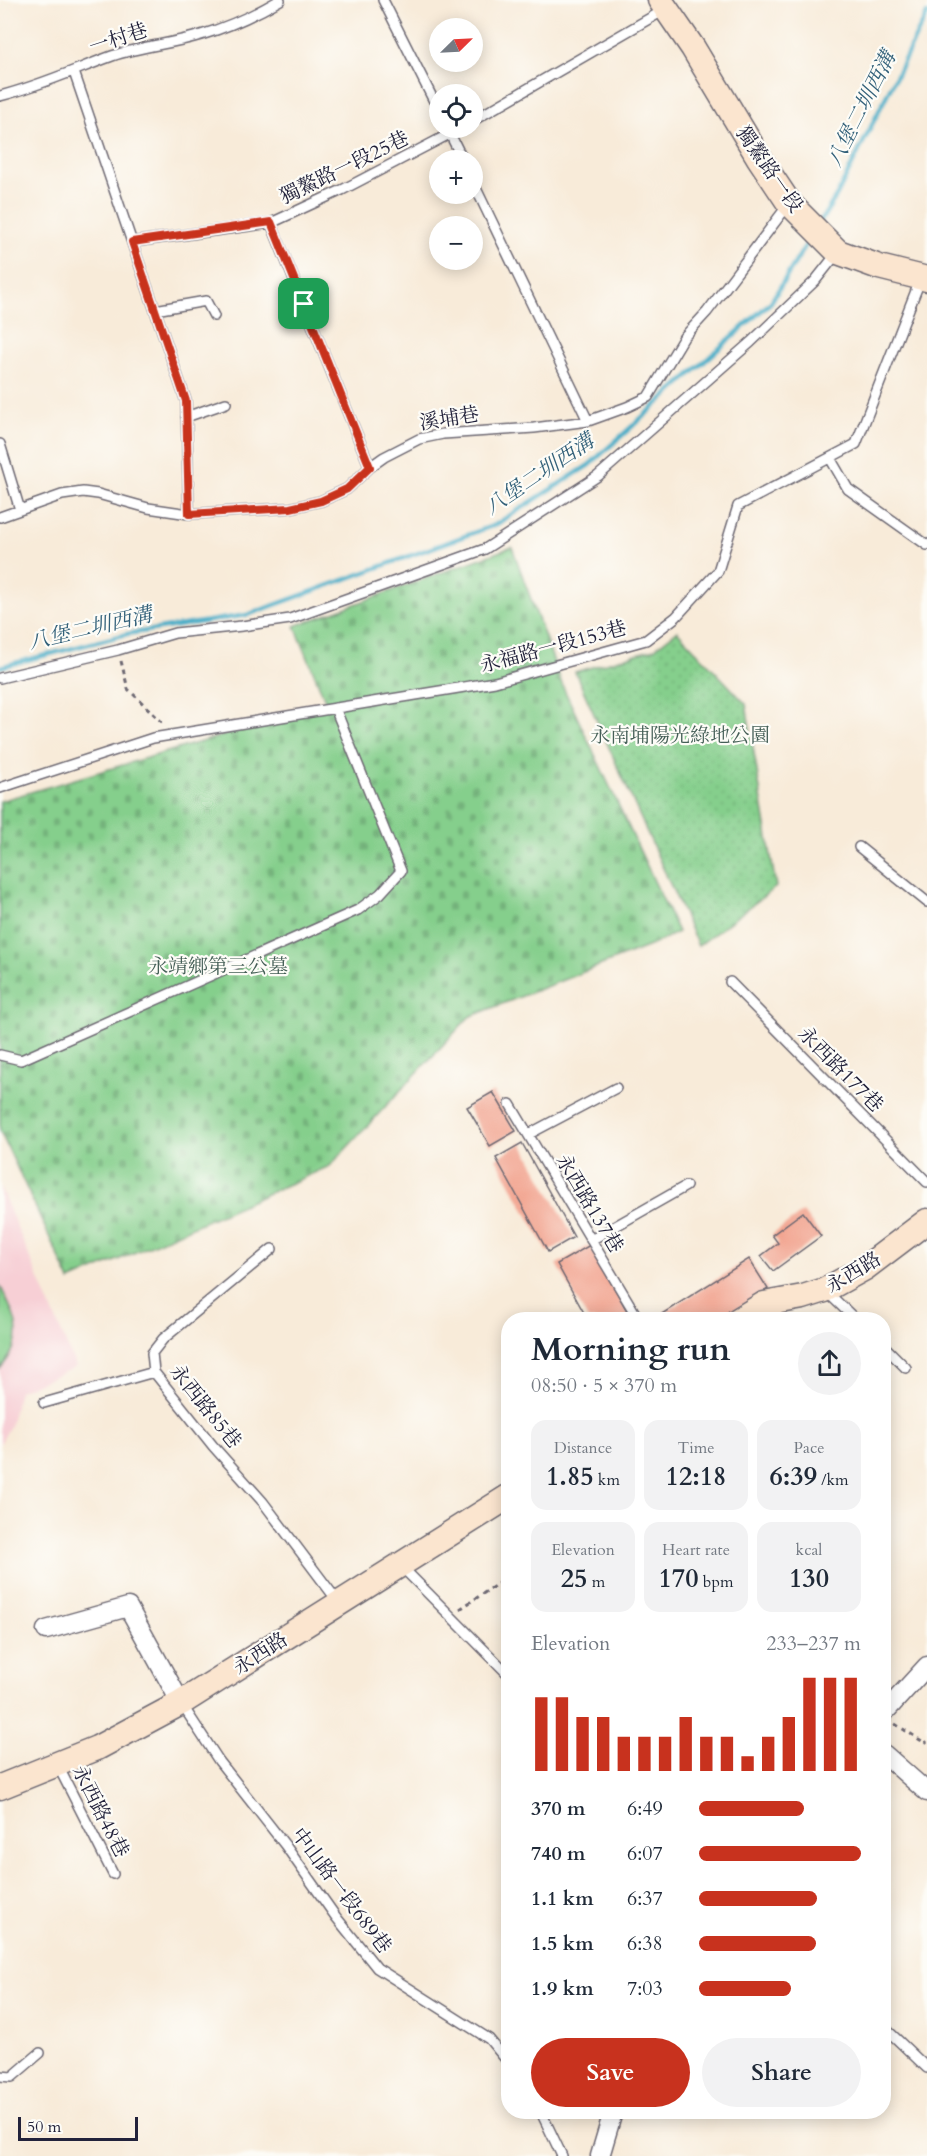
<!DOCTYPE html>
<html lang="en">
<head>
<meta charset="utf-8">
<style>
	:root { --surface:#fff; --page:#f2f2f3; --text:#1f2937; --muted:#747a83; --accent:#c8321e }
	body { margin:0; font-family:Cardo,"Noto Serif TC",serif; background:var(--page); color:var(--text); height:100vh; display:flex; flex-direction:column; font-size:22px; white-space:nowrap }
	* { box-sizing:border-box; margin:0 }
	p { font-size:20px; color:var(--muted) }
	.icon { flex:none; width:33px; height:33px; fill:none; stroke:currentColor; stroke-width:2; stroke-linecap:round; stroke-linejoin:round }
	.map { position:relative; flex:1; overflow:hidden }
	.sheet { position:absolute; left:501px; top:1312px; width:390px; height:807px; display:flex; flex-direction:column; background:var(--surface); border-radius:24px; box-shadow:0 3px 15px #0003 }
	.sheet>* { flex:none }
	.needle { width:39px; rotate:66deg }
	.controls { position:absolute; left:429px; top:18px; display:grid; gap:12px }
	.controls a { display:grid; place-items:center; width:54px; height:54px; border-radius:50%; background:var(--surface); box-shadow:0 3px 15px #0003; font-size:30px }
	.scale { position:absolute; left:18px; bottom:15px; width:120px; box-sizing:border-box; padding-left:6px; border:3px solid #22223b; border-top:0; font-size:16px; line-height:21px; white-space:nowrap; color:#22223b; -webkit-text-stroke:4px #fdfcf7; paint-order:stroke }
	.pin { position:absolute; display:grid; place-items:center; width:51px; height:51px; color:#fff; margin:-26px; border-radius:12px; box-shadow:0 3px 9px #0006 }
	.round { display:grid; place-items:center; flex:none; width:63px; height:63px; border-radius:32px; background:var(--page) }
	.head { display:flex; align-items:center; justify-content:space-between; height:102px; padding:0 30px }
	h1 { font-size:33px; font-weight:700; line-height:45px }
	.figures { display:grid; grid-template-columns:repeat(3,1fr); gap:9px; height:102px; padding:6px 30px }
	.figures div { display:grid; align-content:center; border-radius:15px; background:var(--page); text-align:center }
	.figures b { font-size:26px; font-weight:700 }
	.figures small { font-size:16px; font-weight:400 }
	.figures p { font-size:16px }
	.chart { height:168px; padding:12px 30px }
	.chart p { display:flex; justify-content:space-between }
	.chart svg { width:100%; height:108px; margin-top:6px; stroke:var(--accent); stroke-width:6 }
	.cta { display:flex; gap:12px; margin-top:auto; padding:12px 30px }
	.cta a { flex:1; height:69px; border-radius:36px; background:var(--accent); color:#fff; font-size:24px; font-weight:700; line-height:69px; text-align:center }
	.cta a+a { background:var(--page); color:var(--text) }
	ul { padding:0 30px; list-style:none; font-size:20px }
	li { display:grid; grid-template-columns:96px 72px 1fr; align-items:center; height:45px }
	li i { height:15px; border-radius:8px; background:var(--accent) }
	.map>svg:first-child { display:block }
	.built { fill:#f7cfd5 }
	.grass { fill:url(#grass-dots); stroke:#547864; stroke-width:1.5 }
	.cemetery { fill:url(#cemetery-stones); stroke:#547864; stroke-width:1.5 }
	.pitch { fill:#85cf8c; stroke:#547864; stroke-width:1.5 }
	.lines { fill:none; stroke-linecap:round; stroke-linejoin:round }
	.stream { stroke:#48aec8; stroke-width:4.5 }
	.building { fill:#f2a591 }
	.lane-casing { stroke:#6d6872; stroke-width:12 }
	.street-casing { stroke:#6d6872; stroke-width:21 }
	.secondary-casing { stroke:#6d6872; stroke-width:27 }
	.path { stroke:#6d6872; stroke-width:3; stroke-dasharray:4.5 4.5; stroke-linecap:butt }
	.lane { stroke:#fff; stroke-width:9 }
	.street { stroke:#fff; stroke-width:18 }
	.secondary { stroke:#fbe5cf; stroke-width:24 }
	.route-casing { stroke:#fff; stroke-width:12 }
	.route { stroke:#c8321e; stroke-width:8 }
	.labels { text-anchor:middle; stroke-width:4.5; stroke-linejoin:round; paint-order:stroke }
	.street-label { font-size:20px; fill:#22223b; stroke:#fdfcf7 }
	.park-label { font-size:20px; fill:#455f57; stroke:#fdfcf7 }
	.water-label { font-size:21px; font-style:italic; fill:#33617a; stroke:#fdfcf7 }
</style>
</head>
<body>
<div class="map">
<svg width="927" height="2156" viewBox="0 0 927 2156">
	<defs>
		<pattern id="grass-dots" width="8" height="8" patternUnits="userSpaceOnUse" patternTransform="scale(1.5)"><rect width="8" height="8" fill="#85cf8c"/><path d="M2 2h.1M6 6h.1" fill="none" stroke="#73b17a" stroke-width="1.8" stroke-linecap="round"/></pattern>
		<pattern id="cemetery-stones" width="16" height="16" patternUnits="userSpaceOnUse" patternTransform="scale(1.5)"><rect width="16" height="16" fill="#85cf8c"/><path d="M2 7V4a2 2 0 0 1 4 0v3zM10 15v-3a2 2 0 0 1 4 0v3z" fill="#73b17a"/></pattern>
	</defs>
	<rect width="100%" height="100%" fill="#fdfcf7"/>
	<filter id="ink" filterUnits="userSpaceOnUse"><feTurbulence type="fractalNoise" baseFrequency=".0167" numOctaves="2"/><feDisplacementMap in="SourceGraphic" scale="12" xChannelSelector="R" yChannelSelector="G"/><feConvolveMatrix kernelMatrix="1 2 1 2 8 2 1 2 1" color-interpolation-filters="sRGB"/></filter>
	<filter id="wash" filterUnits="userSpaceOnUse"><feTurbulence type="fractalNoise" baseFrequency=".008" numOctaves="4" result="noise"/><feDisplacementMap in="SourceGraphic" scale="24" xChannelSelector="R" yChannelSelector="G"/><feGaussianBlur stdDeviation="1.35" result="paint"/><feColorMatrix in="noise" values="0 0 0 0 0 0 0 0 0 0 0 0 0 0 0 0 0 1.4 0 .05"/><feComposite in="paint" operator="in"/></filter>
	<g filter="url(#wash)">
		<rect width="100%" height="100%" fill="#f8ebd9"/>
		<!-- built -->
		<path class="built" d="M0,1187L76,1367L19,1391L10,1426L0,1444Z"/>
		<!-- grass -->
		<path class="grass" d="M677,631L746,704L776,887L698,946L575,672L654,649Z"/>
		<!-- cemetery -->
		<path class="cemetery" d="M512,547L563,687L678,932L652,945L469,1017L330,1166L70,1281L0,1131V801L327,705L295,626Z"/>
		<!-- pitch -->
		<path class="pitch" d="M0,1285C15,1318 29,1336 0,1369Z"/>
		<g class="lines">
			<!-- stream -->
			<path class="stream" d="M820,222L837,195L927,14
				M0,667L127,634L247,615L495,525L589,465L771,302L812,235"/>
		</g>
		<g id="blocks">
			<!-- building -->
			<path class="building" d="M493,1092L516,1131L490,1146L467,1107Z
				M522,1143L574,1237L548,1252L496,1158Z
				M803,1212L821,1236L773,1271L761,1256L778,1243L772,1235Z
				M590,1245L632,1320H588L557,1264Z
				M749,1259L768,1289L720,1320H659L657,1317Z"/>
		</g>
	</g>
	<g filter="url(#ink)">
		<use href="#blocks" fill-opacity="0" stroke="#6d6872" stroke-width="1.5"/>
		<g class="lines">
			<!-- lane casing -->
			<g class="lane-casing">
				<path id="lane" d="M383,0L440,113
					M74,72L186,401L189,514
					M0,96C39,86 74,70 112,56C141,46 172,44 201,35C228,27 256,14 280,0
					M472,121L666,9
					M447,128L463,160
					M472,180L588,421
					M271,223L370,467
					M132,242L271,223L342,190L461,128
					M155,310L206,301L214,316
					M186,417L226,403
					M0,444L20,510
					M830,458L848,489L927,545
					M0,517L62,495L83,492L98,494L148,508L189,514L290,508L321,501L347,489L370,467L384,457L419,439L443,434L534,428L588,421L627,407L648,397L684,337L707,312L788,205
					M0,678L118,650L175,633L242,626L290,619L485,549L598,476L751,342L815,281L838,252
					M0,788L153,738L495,682L646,640L676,617L718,571L738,506L856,444L921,278
					M859,847L927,902
					M730,982L927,1182
					M0,1055L21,1060L358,910L380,894L401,871L335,708
					M510,1104L639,1320
					M529,1134L616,1088
					M591,1240L686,1186
					M272,1249L163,1339L152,1353L154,1372L213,1446L263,1502L339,1603
					M826,1291L856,1320
					M884,1346L906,1368
					M44,1403L154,1372
					M402,1567L508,1674
					M181,1703L219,1761L285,1845L336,1917L377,1968L489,2039L508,2062
					M57,1764L113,1874
					M884,2027L927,2068
					M0,2076L12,2077L40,2053
					M541,2112L562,2156"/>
			</g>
			<!-- street casing -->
			<g class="street-casing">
				<path id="street" d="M46,1630L128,1607L181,1703
					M884,1713L927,1666
					M884,1754L927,1792
					M600,2156L613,2112"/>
			</g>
			<!-- secondary casing -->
			<g class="secondary-casing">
				<path id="secondary" d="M660,0L693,48L759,158L789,203L838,252L879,267L927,279
					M738,1320L764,1304L803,1297L825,1290L865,1268L927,1221
					M0,1787L97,1748L181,1703L508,1497"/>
			</g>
			<!-- path -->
			<path class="path" d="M121,661L128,689L165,725
				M460,1609L508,1577
				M895,1724L925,1743L927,1741"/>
			<!-- lane -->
			<use href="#lane" class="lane"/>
			<!-- street -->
			<use href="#street" class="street"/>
			<!-- secondary -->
			<use href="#secondary" class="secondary"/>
		</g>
	</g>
	<g class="lines" filter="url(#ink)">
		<!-- route casing -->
		<g class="route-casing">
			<path id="route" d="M271,222L370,467L347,489L321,501L290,508L189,514L186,401L132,242Z"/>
		</g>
		<!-- route -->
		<use href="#route" class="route"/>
	</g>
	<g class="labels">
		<!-- street labels -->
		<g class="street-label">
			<text transform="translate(118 38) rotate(-18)" y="7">一村巷</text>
			<text transform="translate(344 167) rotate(-26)" y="7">獨鰲路一段25巷</text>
			<text transform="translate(770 169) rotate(55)" y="7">獨鰲路一段</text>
			<text transform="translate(449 418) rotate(-9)" y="7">溪埔巷</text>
			<text transform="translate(553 646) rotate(-15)" y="7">永福路一段153巷</text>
			<text transform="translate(841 1069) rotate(45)" y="7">永西路177巷</text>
			<text transform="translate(590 1203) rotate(59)" y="7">永西路137巷</text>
			<text transform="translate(853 1272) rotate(-31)" y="7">永西路</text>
			<text transform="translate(206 1406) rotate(51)" y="7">永西路85巷</text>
			<text transform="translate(260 1653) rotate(-33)" y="7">永西路</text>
			<text transform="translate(101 1811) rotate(63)" y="7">永西路48巷</text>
			<text transform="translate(342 1890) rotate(53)" y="7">中山路一段689巷</text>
		</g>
		<!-- park labels -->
		<g class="park-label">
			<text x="680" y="742">永南埔陽光綠地公園</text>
			<text x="218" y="973">永靖鄉第三公墓</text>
		</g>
		<!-- water labels -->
		<g class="water-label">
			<text transform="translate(861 109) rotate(-63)" y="7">八堡二圳西溝</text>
			<text transform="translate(539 474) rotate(-34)" y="7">八堡二圳西溝</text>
			<text transform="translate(90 628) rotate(-13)" y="7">八堡二圳西溝</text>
		</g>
	</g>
</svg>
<div class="controls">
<a><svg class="needle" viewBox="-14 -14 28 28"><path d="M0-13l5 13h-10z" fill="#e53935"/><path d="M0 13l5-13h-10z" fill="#747a83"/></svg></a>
<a><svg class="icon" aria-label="locate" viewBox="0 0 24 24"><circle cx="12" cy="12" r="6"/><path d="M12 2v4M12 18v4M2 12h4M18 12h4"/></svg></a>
<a>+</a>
<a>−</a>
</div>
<div class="scale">50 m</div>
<div class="pin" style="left:304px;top:304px;background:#1e9e55"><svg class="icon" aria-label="arrive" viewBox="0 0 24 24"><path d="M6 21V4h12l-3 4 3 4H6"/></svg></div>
<section class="sheet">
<div class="head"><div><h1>Morning run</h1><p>08:50 · 5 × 370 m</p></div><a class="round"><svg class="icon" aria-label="share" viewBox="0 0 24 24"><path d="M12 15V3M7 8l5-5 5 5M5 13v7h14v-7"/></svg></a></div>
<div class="figures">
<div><p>Distance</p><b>1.85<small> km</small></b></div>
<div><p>Time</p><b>12:18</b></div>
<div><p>Pace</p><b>6:39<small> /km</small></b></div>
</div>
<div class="figures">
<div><p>Elevation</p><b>25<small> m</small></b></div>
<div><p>Heart rate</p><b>170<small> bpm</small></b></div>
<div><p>kcal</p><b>130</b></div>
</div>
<div class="chart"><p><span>Elevation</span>233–237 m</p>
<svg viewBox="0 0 160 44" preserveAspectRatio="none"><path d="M5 44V14M15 44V14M25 44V22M35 44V22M45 44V30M55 44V30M65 44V30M75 44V22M85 44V30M95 44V30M105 44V38M115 44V30M125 44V22M135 44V6M145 44V6M155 44V6"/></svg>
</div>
<ul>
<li><b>370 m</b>6:49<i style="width:65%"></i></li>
<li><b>740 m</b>6:07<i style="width:100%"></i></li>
<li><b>1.1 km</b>6:37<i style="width:73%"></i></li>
<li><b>1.5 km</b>6:38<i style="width:72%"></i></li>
<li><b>1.9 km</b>7:03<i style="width:57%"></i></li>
</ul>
<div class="cta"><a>Save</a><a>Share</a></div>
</section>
</div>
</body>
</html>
